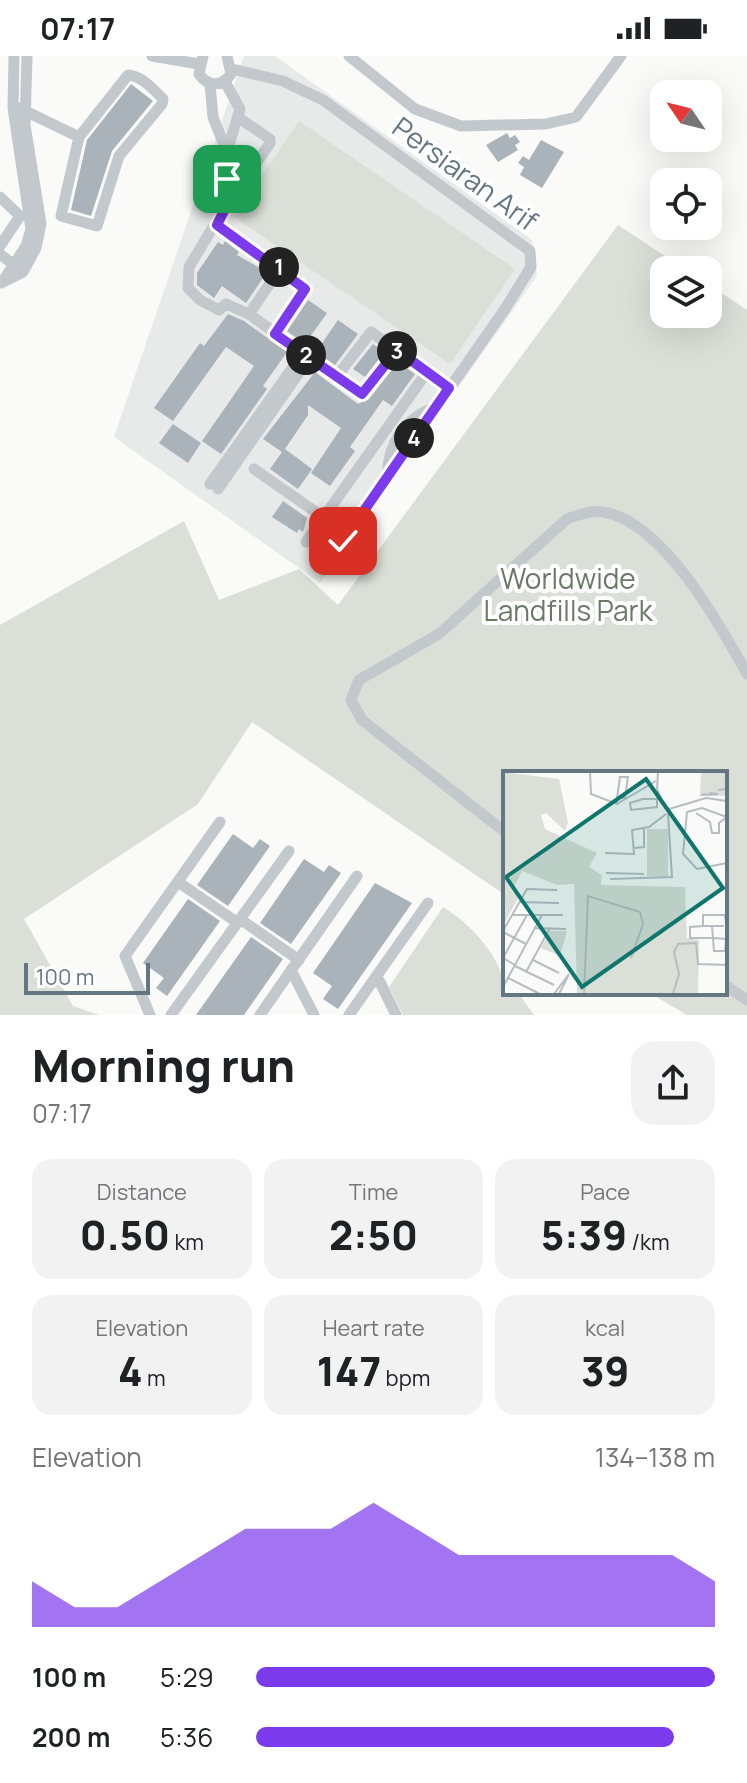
<!DOCTYPE html>
<html lang="en">
<head>
<meta charset="utf-8">
<style>
	:root { --surface:#fff; --page:#f2f2f2; --text:#202124; --muted:#757577; --accent:#7c3aed }
	body { margin:0; font-family:Manrope,sans-serif; background:var(--page); color:var(--text); height:100vh; display:flex; flex-direction:column; font-size:30px; white-space:nowrap }
	* { box-sizing:border-box; margin:0 }
	p { font-size:26px; color:var(--muted) }
	.icon { flex:none; width:44px; height:44px; fill:none; stroke:currentColor; stroke-width:2; stroke-linecap:round; stroke-linejoin:round }
	.map { position:relative; height:959px; overflow:hidden }
	.drawer { display:flex; flex-direction:column; background:var(--surface); flex:1 }
	.drawer>* { flex:none }
	.needle { width:52px; rotate:305deg }
	.buttons { position:absolute; left:650px; top:24px; display:grid; gap:16px }
	.buttons a { display:grid; place-items:center; width:72px; height:72px; border-radius:16px; background:var(--surface); box-shadow:0 8px 32px #0002; font-size:40px }
	.scale { position:absolute; left:24px; bottom:20px; width:126px; box-sizing:border-box; padding-left:8px; border:4px solid #657683; border-top:0; font-size:22px; line-height:28px; white-space:nowrap; color:#657683; -webkit-text-stroke:6px #fff; paint-order:stroke }
	.pin { position:absolute; display:grid; place-items:center; width:68px; height:68px; color:#fff; margin:-34px; border-radius:16px; box-shadow:0 4px 12px #0006 }
	.km { position:absolute; width:40px; height:40px; margin:-20px; border-radius:50%; background:#222; color:#fff; font-size:22px; line-height:40px; text-align:center }
	.round { display:grid; place-items:center; flex:none; width:84px; height:84px; border-radius:24px; background:var(--page) }
	.headline { display:flex; align-items:center; justify-content:space-between; height:136px; padding:0 32px }
	h1 { font-size:44px; font-weight:800; line-height:60px }
	.stats { display:grid; grid-template-columns:repeat(3,1fr); gap:12px; height:136px; padding:8px 32px }
	.stats div { display:grid; align-content:center; border-radius:20px; background:var(--page); text-align:center }
	.stats b { font-size:40px; font-weight:800 }
	.stats small { font-size:22px; font-weight:400 }
	.stats p { font-size:22px }
	.chart { height:224px; padding:16px 32px }
	.chart p { display:flex; justify-content:space-between }
	.chart svg { width:100%; height:144px; margin-top:8px; fill:var(--accent); opacity:.7 }
	ul { padding:0 32px; list-style:none; font-size:26px }
	li { display:grid; grid-template-columns:128px 96px 1fr; align-items:center; height:60px }
	li i { height:20px; border-radius:10px; background:var(--accent) }
	.status { display:flex; justify-content:space-between; align-items:center; height:56px; padding:0 40px; background:var(--surface); direction:ltr }
	.status svg { height:22px; fill:currentColor }
	.map>svg:first-child { display:block }
	.built { fill:#e8e9e9 }
	.green { fill:#dadfd7 }
	.building { fill:#aab3b9 }
	.lines { fill:none; stroke-linecap:round; stroke-linejoin:round }
	.minor { stroke:#c3c8cc; stroke-width:11 }
	.route-casing { stroke:#fff; stroke-width:16 }
	.route { stroke:#7c3aed; stroke-width:10 }
	.labels { text-anchor:middle; stroke-width:8; stroke-linejoin:round; paint-order:stroke }
	.street-label { font-size:28px; fill:#657683; stroke:#fff }
	.park-label { font-size:28px; fill:#687a64; stroke:#fff }
	.inset-road { fill:none; stroke:#b5bdc2; stroke-width:2 }
	.view { fill:#0f766e; fill-opacity:0.15; stroke:#0f766e; stroke-width:4 }
	.inset-edge { fill:none; stroke:#657683; stroke-width:4 }
</style>
</head>
<body>
<div class="status"><b>07:17</b><svg viewBox="0 0 49 12"><path d="M0 12V9h3v3zM5 12V6h3v6zM10 12V3h3v9zM15 12V0h3v12zM26 1h20v11H26zM47 4h2v5h-2z"/></svg></div>
<div class="map">
<svg width="747" height="959" viewBox="0 0 747 959">
	<rect width="100%" height="100%" fill="#fafaf8"/>
	<!-- built -->
	<path class="built" d="M244,0H275L532,184L537,220L320,527L114,381Z"/>
	<!-- green -->
	<path class="green" d="M299,65L515,213L450,308L234,161Z
		M618,169L686,214H664V258H708V228L747,254V959H687L650,937H725V717H505V839L252,666L198,748L24,863L73,950L99,959H0V569L184,465L219,544L299,513L338,549Z
		M443,851C470,867 505,904 505,937H518L534,959H403L389,931Z"/>
	<!-- building -->
	<path class="building" d="M131,28L153,45L112,95L91,160L71,154L87,84Z
		M507,77L510,82L515,79L520,86L515,89L518,94L498,106L486,89Z
		M541,84L564,96L542,132L520,119L524,111L518,107L523,100L529,104Z
		M225,185L239,196L237,199L267,216L246,247L222,230L214,242L197,229V217L218,186L223,189Z
		M308,244L327,257L305,288L287,275Z
		M228,258L244,265L287,296L263,330L267,333L221,398L202,385L254,310L226,291L173,365L154,352L200,287L204,290Z
		M338,264L358,278L335,309L316,296Z
		M373,288L384,296L365,321L353,313Z
		M398,306L415,318L392,350L383,344L350,391L355,395L330,430L311,417L341,372L308,349V359L285,393L312,413L298,433L270,413L282,396L263,383L315,316L358,348L369,343Z
		M173,368L201,387L188,407L159,387Z
		M283,445L307,462L303,476L299,473L297,477L272,461Z
		M233,778L253,792L260,783L270,790L228,850L197,829Z
		M304,803L324,816L329,809L341,817L291,888L260,867Z
		M375,827L412,847L338,953L323,943L332,930L313,917Z
		M188,843L220,865L167,940L156,932L164,922L143,907Z
		M251,881L283,903L244,959H196Z"/>
	<g class="lines">
		<!-- minor -->
		<path class="minor" d="M152,0L199,8
			M203,0L199,18C208,31 222,31 231,18L227,0
			M349,0L415,53L461,70L546,68L576,61L621,0
			M232,13L283,25L323,44L530,195L531,211L505,253L343,485
			M128,19C142,20 154,34 163,43L162,48L119,100L97,170L61,160L79,81Z
			M210,28L213,61L226,94
			M19,52L79,81
			M224,111L245,123L270,87V83L239,62
			M0,141L20,160L0,190
			M217,169L305,233L275,278
			M0,198L19,213
			M5,222L26,190L31,173L13,52L14,0
			M1,227L23,216L36,192L41,168L25,69L27,0
			M249,258L280,213
			M306,299L362,338L397,294
			M337,320L371,276L449,332
			M254,413L323,461
			M387,419C389,386 404,363 435,351
			M210,428L303,297L249,258L226,248L219,254L200,244L188,232L189,211L231,141L225,102L240,53L225,26
			M218,433L310,301
			M306,486L427,316
			M505,776L362,664L351,644L359,624L439,578L567,463C579,459 590,454 603,456C663,465 720,569 747,618
			M178,826L238,867
			M240,863L299,904
			M291,914L314,959
			M377,920L396,959
			M725,929L747,944
			M150,959L125,900L220,766
			M171,959L289,795
			M260,959L357,820
			M349,959L428,847"/>
	</g>
	<g class="lines">
		<!-- route casing -->
		<g class="route-casing">
			<path id="route" d="M227,123L231,141L217,169L305,233L275,278L362,338L397,294L449,332L343,485"/>
		</g>
		<!-- route -->
		<use href="#route" class="route"/>
	</g>
	<g class="labels">
		<!-- street labels -->
		<g class="street-label">
			<text transform="translate(465 118) rotate(36)" y="10">Persiaran Arif</text>
		</g>
		<!-- park labels -->
		<g class="park-label">
			<text x="568" y="533">Worldwide<tspan x="568" dy="32">Landfills Park</tspan></text>
		</g>
	</g>
	<!-- overview -->
	<g transform="translate(503 715)">
		<rect width="224" height="224" fill="#fafaf8"/>
		<path d="M0,1L56,8L65,52L62,60L43,42L38,44L42,58L94,82L86,96L99,104L98,114L182,116L184,167L196,169L195,223H74L71,113L54,114L19,100L11,116L15,127L0,155ZM198,1H224L223,25H197ZM144,58H165V105H144ZM47,160H64L57,185L38,177Z" fill="#dadfd7"/>
		<path class="inset-road" d="M87,1L88,23L114,33L153,10M155,1L154,18L163,38M215,19L223,18V1M203,23L198,24L215,23L206,22M140,28H154V36L128,39L127,32ZM114,33V27L117,6H125L122,27H114M166,38L203,27L224,30M193,42L207,51L209,62H216V52L224,46L199,37L184,41L180,83L194,98L224,92M131,77L141,76V57M102,82L131,83L129,59L146,56L163,43M103,102L141,103M107,108L169,106L165,43M16,131L56,132M9,144H60M200,155L187,156V167H209M209,155L211,180H222L223,168L211,167M221,155H200V144H222L224,162M32,157L63,158M0,160L24,118L54,119M0,161L23,173M30,189L56,202M12,194L0,187L24,144M12,195L51,214M23,201L47,157M5,207L37,223M0,216L39,144M51,223L66,203L56,223M81,223L85,125L137,141L140,153L128,187M170,223L176,203L171,181L175,173L193,172L195,193L224,194"/>
		<path class="view" d="M143,8L220,117L79,216L3,106Z"/>
		<rect width="224" height="224" class="inset-edge"/>
	</g>
</svg>
<div class="buttons">
<a><svg class="needle" viewBox="-14 -14 28 28"><path d="M0-13l5 13h-10z" fill="#e53935"/><path d="M0 13l5-13h-10z" fill="#757577"/></svg></a>
<a><svg class="icon" aria-label="locate" viewBox="0 0 24 24"><circle cx="12" cy="12" r="6"/><path d="M12 2v4M12 18v4M2 12h4M18 12h4"/></svg></a>
<a><svg class="icon" aria-label="layers" viewBox="0 0 24 24"><path d="M12 4l9 5-9 5-9-5zM3 14l9 5 9-5"/></svg></a>
</div>
<div class="scale">100 m</div>
<div class="pin" style="left:227px;top:123px;background:#1e9e55"><svg class="icon" aria-label="arrive" viewBox="0 0 24 24"><path d="M6 21V4h12l-3 4 3 4H6"/></svg></div>
<div class="pin" style="left:343px;top:485px;background:#d93025"><svg class="icon" aria-label="check" viewBox="0 0 24 24"><path d="M5 12l5 5 9-10"/></svg></div>
<b class="km" style="left:279px;top:211px">1</b>
<b class="km" style="left:306px;top:299px">2</b>
<b class="km" style="left:397px;top:295px">3</b>
<b class="km" style="left:414px;top:382px">4</b>
</div>
<section class="drawer">
<div class="headline"><div><h1>Morning run</h1><p>07:17</p></div><a class="round"><svg class="icon" aria-label="share" viewBox="0 0 24 24"><path d="M12 15V3M7 8l5-5 5 5M5 13v7h14v-7"/></svg></a></div>
<div class="stats">
<div><p>Distance</p><b>0.50<small> km</small></b></div>
<div><p>Time</p><b>2:50</b></div>
<div><p>Pace</p><b>5:39<small> /km</small></b></div>
</div>
<div class="stats">
<div><p>Elevation</p><b>4<small> m</small></b></div>
<div><p>Heart rate</p><b>147<small> bpm</small></b></div>
<div><p>kcal</p><b>39</b></div>
</div>
<div class="chart"><p><span>Elevation</span>134–138 m</p>
<svg viewBox="0 0 160 44" preserveAspectRatio="none"><path d="M0 44V30L10 38L20 38L30 30L40 22L50 14L60 14L70 14L80 6L90 14L100 22L110 22L120 22L130 22L140 22L150 22L160 30V44z"/></svg>
</div>
<ul>
<li><b>100 m</b>5:29<i style="width:100%"></i></li>
<li><b>200 m</b>5:36<i style="width:91%"></i></li>
</ul>
</section>
</body>
</html>
